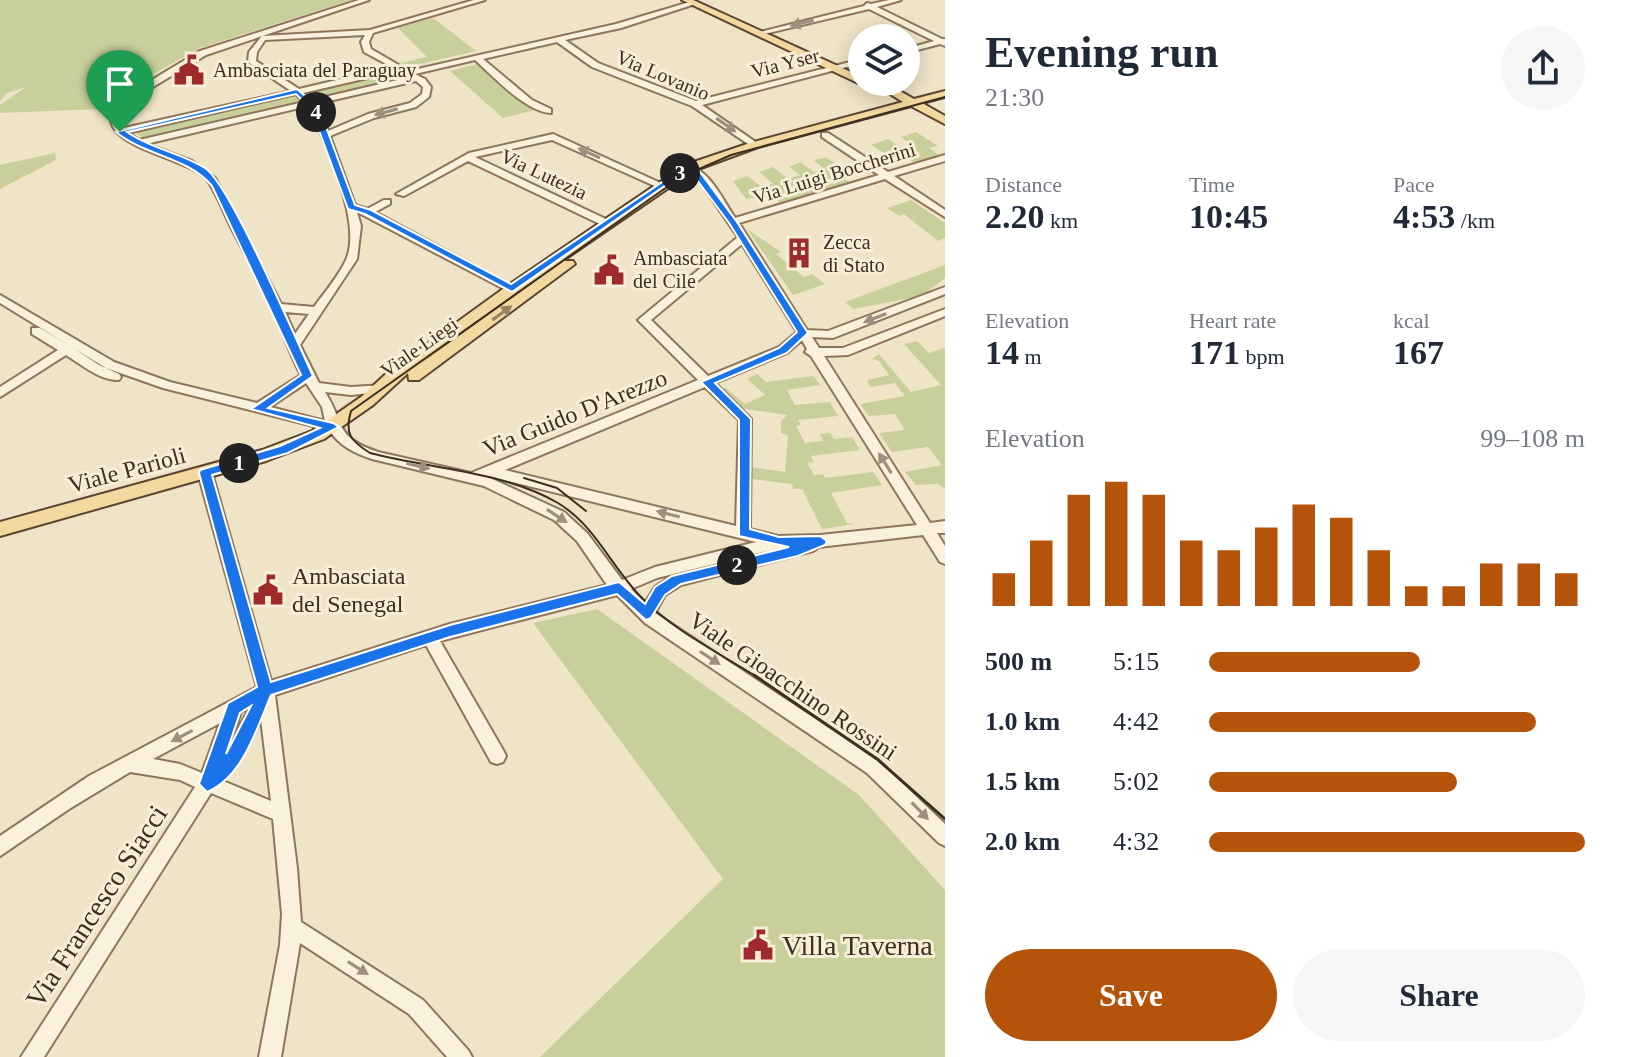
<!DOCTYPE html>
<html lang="en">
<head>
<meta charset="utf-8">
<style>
	:root { --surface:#fff; --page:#f6f6f7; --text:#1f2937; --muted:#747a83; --accent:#b45309 }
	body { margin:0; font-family:Georgia,serif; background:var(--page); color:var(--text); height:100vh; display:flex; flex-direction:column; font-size:30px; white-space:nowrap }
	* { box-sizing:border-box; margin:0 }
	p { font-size:26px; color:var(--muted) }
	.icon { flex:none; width:44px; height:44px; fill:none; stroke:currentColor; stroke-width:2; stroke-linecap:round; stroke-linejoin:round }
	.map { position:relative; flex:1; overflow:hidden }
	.details { display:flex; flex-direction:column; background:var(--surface); width:680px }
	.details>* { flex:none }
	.controls { position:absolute; left:848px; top:24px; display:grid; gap:16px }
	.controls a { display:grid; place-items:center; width:72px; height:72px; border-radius:50%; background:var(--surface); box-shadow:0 4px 20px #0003; font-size:40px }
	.pin { position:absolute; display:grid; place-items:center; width:68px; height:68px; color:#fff; margin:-82px -34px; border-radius:50% 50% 50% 0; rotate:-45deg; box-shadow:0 0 8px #0007 }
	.pin .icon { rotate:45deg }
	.km { position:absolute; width:40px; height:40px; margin:-20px; border-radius:50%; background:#222; color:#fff; font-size:22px; line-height:40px; text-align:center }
	.round { display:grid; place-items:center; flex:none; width:84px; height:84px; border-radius:42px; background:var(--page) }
	.headline { display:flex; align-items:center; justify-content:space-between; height:136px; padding:0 40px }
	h1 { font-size:44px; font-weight:700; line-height:60px }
	.figures { display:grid; grid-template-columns:repeat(3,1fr); gap:12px; height:136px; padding:8px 40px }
	.figures div { display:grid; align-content:center }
	.figures b { font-size:34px; font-weight:700 }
	.figures small { font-size:22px; font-weight:400 }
	.figures p { font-size:22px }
	.chart { height:224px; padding:16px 40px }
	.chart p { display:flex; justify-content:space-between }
	.chart svg { width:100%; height:144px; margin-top:8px; stroke:var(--accent); stroke-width:6 }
	.cta { display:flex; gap:16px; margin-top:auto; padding:16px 40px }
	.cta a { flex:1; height:92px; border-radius:48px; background:var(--accent); color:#fff; font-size:32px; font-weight:700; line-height:92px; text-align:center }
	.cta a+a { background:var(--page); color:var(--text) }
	ul { padding:0 40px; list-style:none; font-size:26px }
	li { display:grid; grid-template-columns:128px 96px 1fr; align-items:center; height:60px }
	li i { height:20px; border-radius:10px; background:var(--accent) }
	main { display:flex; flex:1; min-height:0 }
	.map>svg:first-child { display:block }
	.green { fill:#c9cf9b }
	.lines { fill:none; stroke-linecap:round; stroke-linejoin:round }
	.minor-casing { stroke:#8d765c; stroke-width:4 }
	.major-casing { stroke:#5b4430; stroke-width:4 }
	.minor { fill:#faf1dc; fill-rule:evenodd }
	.major { fill:#f3d9a0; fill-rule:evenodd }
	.tram-far1 { stroke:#3d2e20; stroke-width:2 }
	.tram { stroke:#3d2e20; stroke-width:3 }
	.oneway { fill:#9c907e }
	.oneway2 { fill:#988460 }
	.route { fill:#1a73e8; stroke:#fff; stroke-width:2; fill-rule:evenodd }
	.labels { text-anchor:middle; stroke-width:6; stroke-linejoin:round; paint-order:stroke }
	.far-street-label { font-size:20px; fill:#3d2e20; stroke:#f7eed8 }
	.far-poi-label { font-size:20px; fill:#3d2e20; stroke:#f7eed8; text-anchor:start }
	.street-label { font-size:24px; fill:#3d2e20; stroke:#f7eed8 }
	.poi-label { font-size:24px; fill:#3d2e20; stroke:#f7eed8; text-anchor:start }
	.near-street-label { font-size:28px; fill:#3d2e20; stroke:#f7eed8 }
	.near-poi-label { font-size:28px; fill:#3d2e20; stroke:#f7eed8; text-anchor:start }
</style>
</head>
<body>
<main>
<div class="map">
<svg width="945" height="1057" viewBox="0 0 945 1057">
	<rect width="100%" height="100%" fill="#f0e4c8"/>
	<!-- green -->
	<path class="green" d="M0,0H351L200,48L133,85L102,109L0,113V105L26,87L7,93L0,101Z
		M433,18L476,51L407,67L401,63L427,57L398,28Z
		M481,63L535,110L503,118L450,71Z
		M394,72L401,79L318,98L309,91Z
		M294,94L305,102L145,139L131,130Z
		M916,132L938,146L929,148L939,155L914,163L905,156L893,159L871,145L888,139L903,149L912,145L901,137Z
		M55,153L56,160L0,189V165Z
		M826,157L847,172L838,175L850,182L780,203L769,195L746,199L733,181L747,176L762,187L773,184L759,172L773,167L788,179L800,175L789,167L800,162L814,172L824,169L814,160Z
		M911,200L945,223V238L938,241L904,214L899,216L887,208Z
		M747,229L781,252L776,254L804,277L812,274L825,284L793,295Z
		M945,265V278L922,296L853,309L845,302Z
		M917,341L929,353L945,348V489L938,484L916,485L905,472L942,465L928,447L892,452L879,433L905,430L895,414L869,416L860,404L905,396L895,383L871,387L867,380L889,375L879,361L872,359L879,354L911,392L941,385L904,344Z
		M757,374L766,382L814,376L820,385L787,390L795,405L830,402L838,416L798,420L801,425L796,426L805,443L823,441L820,434L830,433L834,439L852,437L860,450L811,456L814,462L807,463L814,475L823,474L825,478L873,472L882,485L831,493L847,523L855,524L822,529L802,489H793L792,484L752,479L750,467L785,472L788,435L781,433V421L787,415L739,408L720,389L726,388L745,404L765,395L747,379Z
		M597,609L859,795L945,890V1057H540L723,879L533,623Z"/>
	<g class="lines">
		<!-- minor casing -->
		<g class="minor-casing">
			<path id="minor" d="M359,0H369L206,55L123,105C117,114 117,120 124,128L291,91L248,62L249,52L262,36L370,30L474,0H485L373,33L369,42L371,49L409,71L616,24L693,1L695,4L621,28L565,40L598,63L696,101L862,59V63L702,105L757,143L758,145L754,148L692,106L592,67L557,42L483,59L532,100L551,109V113C526,112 494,77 475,60L415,74L425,79L431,87L429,97L416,107L374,118L330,136L355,205L367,209L384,200H390V204L375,212L517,289L512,292L508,291L357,212L361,226L357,259L300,345L319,383L351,387L384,385L386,388L384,391L380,392L351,395L325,392C346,425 334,437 378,452L471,473L698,380L638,320L738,237L697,177L686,170V166C708,166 724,202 735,218L879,175L822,137V133H828L888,172L945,155V161L894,176L945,210V217L885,179L739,223L807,330L828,331L945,287V294L833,338L812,337L819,348H843L945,309V316L848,355L824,356L930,523L945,521V533H937L945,546V564L940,562L923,535L819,547L813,551L681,585L665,595L655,613L879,761L945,824V846L939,843L867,773L645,623L617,595L440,641L503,750L506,756L503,762L497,764L491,762L426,645L275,695L297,868L301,922L423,1000L468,1050L472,1057H447L409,1014L300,943L281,1057H259L280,945L282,914L273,819L211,793L44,1057H21L195,787L180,780L130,772L69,809L0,856V836L89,776L257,687L198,473L200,469H210L212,473L271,681L450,624L607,585L577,541L554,520L484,486L372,459C354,453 340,446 329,430L163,388L106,368L75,349L99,365L119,374L121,377L119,380C101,381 82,365 66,355L0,397V387L58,350L32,334V328H40L67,344L0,303V295L114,362L170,382L257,403L301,375C289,353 283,331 272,308C260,280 244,253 230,225C223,211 217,194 208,181C187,154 85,148 117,101L200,51ZM365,35L361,42L364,52L392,67L299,89L256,61L257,52L265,40ZM398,71L410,77L312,100L303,93ZM416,81L423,87L422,94L410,103L368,114L328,131L316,104ZM296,94L304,102L139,140L128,133ZM308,106L311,109C325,146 363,222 346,260C338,277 324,293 314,307L281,304L215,178L192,161L146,144ZM742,244L797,332L779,347L708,376L651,320ZM285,312L309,314L295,334ZM802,340L807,349L805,352L811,356L917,525L820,535L778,536L750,529L751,419L715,383L787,353ZM306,383L322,407L325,421L270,407ZM705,387L739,420L736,526L505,470ZM490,476L492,477L756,542L655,567L622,580L587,533L564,512L488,477ZM779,548L672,576L655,587L645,603L631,589L657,578ZM250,707L229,747L241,712ZM261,719L271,801L223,781L241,758ZM220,723L202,773L180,764L153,759Z
				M889,0H901L877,7L942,39H945V46L940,44L906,53V49L934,41L869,9L760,35L756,33L864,6L867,3L871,4Z
				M553,134L665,185L657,187L552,140L475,157L610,221V225H602L468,161L404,196L396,194L469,153Z"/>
		</g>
		<!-- major casing -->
		<g class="major-casing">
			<path id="major" d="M682,0H693L862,77V82H866L858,83Z
				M871,82H884L914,99L945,91V97L922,103L945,116V124L911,106L758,147L693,171L517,292L413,369L563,261H573L575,264L419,380H409L408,373L373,405L324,439L266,461L0,536V522L262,450L312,431L361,397L387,373L507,286L685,165L750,143L903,102Z"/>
		</g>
		<!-- minor -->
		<use href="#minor" class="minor"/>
		<!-- major -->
		<use href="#major" class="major"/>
		<!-- tram-far1 -->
		<path class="tram-far1" d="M524,478L557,488L586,511
			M757,677C719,653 673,630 642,598C611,567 596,526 558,503C503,471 431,469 370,453C351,441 344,434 351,411L681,177L731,155L945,97"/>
		<!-- tram -->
		<path class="tram" d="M754,675L877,759L945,819"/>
	</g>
	<!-- one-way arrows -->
	<defs><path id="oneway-solid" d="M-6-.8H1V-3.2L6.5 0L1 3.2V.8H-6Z" transform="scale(2)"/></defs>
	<g class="oneway">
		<use href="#oneway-solid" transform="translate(802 23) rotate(166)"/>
		<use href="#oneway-solid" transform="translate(386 112) rotate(165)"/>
		<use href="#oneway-solid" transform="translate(726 125) rotate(35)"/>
		<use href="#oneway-solid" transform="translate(589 153) rotate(-156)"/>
		<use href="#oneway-solid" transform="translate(875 318) rotate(159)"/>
		<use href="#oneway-solid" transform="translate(885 463) rotate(-122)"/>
		<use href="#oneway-solid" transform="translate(418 466) rotate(13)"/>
		<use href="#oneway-solid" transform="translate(668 514) rotate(-166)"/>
		<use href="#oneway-solid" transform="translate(557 516) rotate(33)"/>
		<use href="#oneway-solid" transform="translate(710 658) rotate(33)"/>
		<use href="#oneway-solid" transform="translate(182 736) rotate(152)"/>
		<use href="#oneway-solid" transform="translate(920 811) rotate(46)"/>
		<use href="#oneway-solid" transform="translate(358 968) rotate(32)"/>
	</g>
	<use class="oneway2" href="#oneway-solid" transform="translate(502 313) rotate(-36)"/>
	<!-- route -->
	<path class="route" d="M297,89L319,108L355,205L371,210L511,284L686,166L697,168L737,222L808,333L787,353L715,383L751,419L750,529L779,537L820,536L827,541L825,545L798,556L681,584L665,595L651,618L646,620L617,594L450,637L271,695C257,728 243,777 207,792L199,784L228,703L257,687L199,473L200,470L280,446L320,428L251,409L301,375L212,186C188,157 145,156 116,132ZM296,94L311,109L348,209L365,214L512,292L663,187L691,172L729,223L797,332L779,348L701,382L739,420V536L789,547L672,576L655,587L645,604L619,582L450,625L271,682L212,475L288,453L339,427L333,423L268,408L313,376C296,340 230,184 205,168C182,153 151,149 127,132ZM251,706L226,754L240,713Z"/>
	<!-- icons -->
	<defs>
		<g id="civic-bare" transform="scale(2.4)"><path d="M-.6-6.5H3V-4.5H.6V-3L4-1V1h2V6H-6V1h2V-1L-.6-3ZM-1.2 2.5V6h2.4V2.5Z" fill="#9e2a2b" stroke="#f7eed8" stroke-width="2.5" paint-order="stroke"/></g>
		<g id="building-bare" transform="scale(2.4)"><path d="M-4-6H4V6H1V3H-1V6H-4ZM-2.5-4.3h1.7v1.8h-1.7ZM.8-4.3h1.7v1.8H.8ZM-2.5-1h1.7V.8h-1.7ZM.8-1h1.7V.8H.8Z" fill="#9e2a2b" stroke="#f7eed8" stroke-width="2.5" paint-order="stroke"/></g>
	</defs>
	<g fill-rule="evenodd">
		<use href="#civic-bare" x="189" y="70"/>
		<use href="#building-bare" x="799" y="253"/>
		<use href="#civic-bare" x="609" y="270"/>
		<use href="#civic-bare" x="268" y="590"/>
		<use href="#civic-bare" x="758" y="945"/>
	</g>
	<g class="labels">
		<!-- far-street labels -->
		<g class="far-street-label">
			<text transform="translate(785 63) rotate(-14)" y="7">Via Yser</text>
			<text transform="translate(663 75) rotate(23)" y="7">Via Lovanio</text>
			<text transform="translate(834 173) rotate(-17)" y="7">Via Luigi Boccherini</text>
			<text transform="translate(544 174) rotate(25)" y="7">Via Lutezia</text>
			<text transform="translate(419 347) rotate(-35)" y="7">Viale Liegi</text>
		</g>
		<!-- far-poi labels -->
		<g class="far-poi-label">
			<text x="213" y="77">Ambasciata del Paraguay</text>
			<text x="823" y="249">Zecca<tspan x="823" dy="23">di Stato</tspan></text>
			<text x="633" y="265">Ambasciata<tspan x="633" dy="23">del Cile</tspan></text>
		</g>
		<!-- street labels -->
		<g class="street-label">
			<text transform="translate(575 413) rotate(-22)" y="8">Via Guido D'Arezzo</text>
			<text transform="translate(127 470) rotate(-15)" y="8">Viale Parioli</text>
			<text transform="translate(793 686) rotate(34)" y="8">Viale Gioacchino Rossini</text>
		</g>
		<!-- poi labels -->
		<g class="poi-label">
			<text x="292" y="584">Ambasciata<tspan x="292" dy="28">del Senegal</tspan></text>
		</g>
		<!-- near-street labels -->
		<g class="near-street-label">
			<text transform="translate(96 906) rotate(-57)" y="10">Via Francesco Siacci</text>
		</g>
		<!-- near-poi labels -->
		<g class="near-poi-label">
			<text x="782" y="955">Villa Taverna</text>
		</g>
	</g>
</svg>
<div class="controls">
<a><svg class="icon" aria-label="layers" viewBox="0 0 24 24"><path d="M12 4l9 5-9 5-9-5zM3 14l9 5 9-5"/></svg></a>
</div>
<div class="pin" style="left:120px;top:132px;background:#1e9e55"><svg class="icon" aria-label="arrive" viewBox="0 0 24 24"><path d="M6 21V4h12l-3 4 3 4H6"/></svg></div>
<b class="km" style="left:239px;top:463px">1</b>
<b class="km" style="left:737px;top:565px">2</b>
<b class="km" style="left:680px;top:173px">3</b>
<b class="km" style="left:316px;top:112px">4</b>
</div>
<section class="details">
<div class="headline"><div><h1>Evening run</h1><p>21:30</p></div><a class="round"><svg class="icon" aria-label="share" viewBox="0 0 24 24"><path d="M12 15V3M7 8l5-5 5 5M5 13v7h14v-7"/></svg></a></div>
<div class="figures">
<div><p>Distance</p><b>2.20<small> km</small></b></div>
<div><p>Time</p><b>10:45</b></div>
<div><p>Pace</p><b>4:53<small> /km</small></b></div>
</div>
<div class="figures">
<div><p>Elevation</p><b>14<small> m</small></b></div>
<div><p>Heart rate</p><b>171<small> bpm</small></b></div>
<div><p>kcal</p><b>167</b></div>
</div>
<div class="chart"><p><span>Elevation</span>99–108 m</p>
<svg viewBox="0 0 160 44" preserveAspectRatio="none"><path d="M5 44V34M15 44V24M25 44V10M35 44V6M45 44V10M55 44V24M65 44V27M75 44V20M85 44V13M95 44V17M105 44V27M115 44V38M125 44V38M135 44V31M145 44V31M155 44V34"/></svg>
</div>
<ul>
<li><b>500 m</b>5:15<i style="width:56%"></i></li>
<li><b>1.0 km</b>4:42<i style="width:87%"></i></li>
<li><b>1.5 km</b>5:02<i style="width:66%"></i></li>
<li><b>2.0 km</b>4:32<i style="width:100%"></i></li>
</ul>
<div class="cta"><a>Save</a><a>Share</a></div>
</section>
</main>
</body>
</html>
